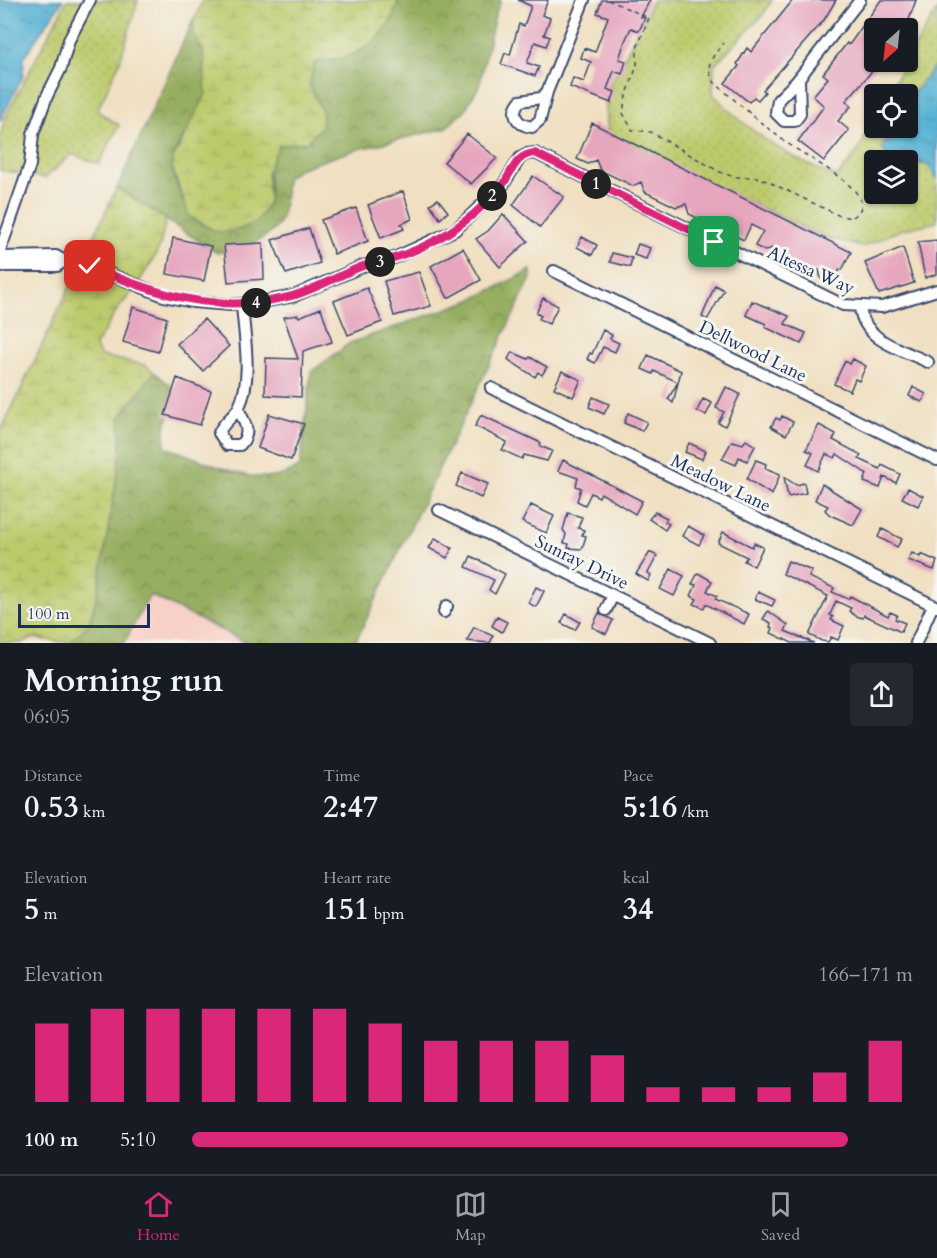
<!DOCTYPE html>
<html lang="en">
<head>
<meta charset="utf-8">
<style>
	:root { --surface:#171b24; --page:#242831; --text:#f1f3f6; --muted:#9ea1a6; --line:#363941; --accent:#db2777 }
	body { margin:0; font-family:Cardo,serif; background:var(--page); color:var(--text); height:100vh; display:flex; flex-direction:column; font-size:22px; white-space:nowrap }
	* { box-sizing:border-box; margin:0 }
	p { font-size:20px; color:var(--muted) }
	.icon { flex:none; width:33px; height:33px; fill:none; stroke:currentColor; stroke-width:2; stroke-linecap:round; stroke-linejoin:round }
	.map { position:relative; height:643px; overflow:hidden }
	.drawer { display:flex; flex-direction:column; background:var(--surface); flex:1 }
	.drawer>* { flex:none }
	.needle { width:39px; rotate:207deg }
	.fabs { position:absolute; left:864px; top:18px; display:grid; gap:12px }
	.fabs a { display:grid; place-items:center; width:54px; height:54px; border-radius:6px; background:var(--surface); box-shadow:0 2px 4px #0004; font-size:30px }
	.scale { position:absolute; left:18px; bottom:15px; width:132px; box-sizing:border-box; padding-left:6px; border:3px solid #1b2f5e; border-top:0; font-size:16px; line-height:21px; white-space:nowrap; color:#1b2f5e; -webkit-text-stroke:4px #f6f6f2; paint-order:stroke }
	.pin { position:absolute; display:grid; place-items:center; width:51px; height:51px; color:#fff; margin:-26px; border-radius:12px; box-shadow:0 3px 9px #0006 }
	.km { position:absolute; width:30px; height:30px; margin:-15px; border-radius:50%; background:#222; color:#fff; font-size:16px; line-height:30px; text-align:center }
	.round { display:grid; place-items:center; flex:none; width:63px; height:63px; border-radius:6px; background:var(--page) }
	.headline { display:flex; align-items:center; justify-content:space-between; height:102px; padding:0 24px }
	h1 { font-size:33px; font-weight:800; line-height:45px }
	.figures { display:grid; grid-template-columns:repeat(3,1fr); gap:9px; height:102px; padding:6px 24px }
	.figures div { display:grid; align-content:center }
	.figures b { font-size:30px; font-weight:800 }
	.figures small { font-size:16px; font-weight:400 }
	.figures p { font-size:16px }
	.chart { height:168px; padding:12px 24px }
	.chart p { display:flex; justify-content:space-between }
	.chart svg { width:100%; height:108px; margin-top:6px; stroke:var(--accent); stroke-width:6 }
	ul { padding:0 24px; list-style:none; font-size:20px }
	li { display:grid; grid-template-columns:96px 72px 1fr; align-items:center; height:45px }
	li i { height:15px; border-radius:8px; background:var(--accent) }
	.menu { display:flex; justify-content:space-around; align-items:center; height:84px; border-top:2px solid var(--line); background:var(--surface); font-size:16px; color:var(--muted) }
	.menu a { display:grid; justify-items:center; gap:3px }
	.menu .selected { color:var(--accent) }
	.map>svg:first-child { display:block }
	.built { fill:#f7d1c7 }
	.grass { fill:url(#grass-dots); stroke:#6c7c65; stroke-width:1.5 }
	.forest { fill:url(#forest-crowns); stroke:#586e5f; stroke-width:1.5 }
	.wetland { fill:url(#wetland-marsh); stroke:#6c7c65; stroke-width:1.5 }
	.water { fill:url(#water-ripples); stroke:#387098; stroke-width:1.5 }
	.building { fill:#e6a6bd }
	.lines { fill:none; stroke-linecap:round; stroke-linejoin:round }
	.minor-casing { stroke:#3b496d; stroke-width:14 }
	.path { stroke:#3b496d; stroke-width:1.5; stroke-dasharray:4.5 4.5; stroke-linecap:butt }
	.minor { stroke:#fff; stroke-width:10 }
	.route-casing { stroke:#fff; stroke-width:12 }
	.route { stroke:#db2777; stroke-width:8 }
	.labels { text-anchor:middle; stroke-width:6; stroke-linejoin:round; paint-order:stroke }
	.street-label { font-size:18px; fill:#1b2f5e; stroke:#f6f6f2 }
</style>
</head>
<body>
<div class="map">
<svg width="937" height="643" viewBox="0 0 937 643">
	<defs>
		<pattern id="grass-dots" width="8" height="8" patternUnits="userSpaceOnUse" patternTransform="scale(1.5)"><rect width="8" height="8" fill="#bdca6c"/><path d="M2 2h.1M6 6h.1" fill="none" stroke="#a2ae60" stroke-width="1.8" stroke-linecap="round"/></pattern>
		<pattern id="forest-crowns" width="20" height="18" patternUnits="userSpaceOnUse" patternTransform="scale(1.5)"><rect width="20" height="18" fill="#96ae60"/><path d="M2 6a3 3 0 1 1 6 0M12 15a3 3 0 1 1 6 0" fill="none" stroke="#7a8e52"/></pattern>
		<pattern id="wetland-marsh" width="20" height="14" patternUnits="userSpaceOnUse" patternTransform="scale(1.5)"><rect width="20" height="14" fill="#bdca6c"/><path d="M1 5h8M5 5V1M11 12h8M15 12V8" fill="none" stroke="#a2ae60"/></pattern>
		<pattern id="water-ripples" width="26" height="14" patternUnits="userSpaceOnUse" patternTransform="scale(1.5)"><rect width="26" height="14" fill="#55b1d3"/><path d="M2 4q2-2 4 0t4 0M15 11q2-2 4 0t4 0" fill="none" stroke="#4690ae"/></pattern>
	</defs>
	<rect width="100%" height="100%" fill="#f6f6f2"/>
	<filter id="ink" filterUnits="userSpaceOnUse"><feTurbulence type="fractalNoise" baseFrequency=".0167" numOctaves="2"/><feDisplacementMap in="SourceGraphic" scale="12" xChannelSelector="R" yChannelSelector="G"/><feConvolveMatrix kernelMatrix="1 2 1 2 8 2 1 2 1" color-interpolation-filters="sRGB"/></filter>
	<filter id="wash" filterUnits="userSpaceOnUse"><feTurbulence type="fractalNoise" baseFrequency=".008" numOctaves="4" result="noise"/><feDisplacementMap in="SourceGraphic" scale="24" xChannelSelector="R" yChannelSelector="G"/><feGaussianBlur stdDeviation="1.35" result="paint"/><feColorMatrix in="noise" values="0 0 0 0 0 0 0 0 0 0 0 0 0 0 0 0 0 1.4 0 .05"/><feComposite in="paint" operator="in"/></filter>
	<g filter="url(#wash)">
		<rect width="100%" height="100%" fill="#f0dfc0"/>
		<!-- built -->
		<path class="built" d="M150,595L247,643H124Z"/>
		<!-- grass -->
		<path class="grass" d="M67,0H138L120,61L97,111L119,125L99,164L72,154L45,178L0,170V135L6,116Z
			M653,0H772L762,16L714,65L713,94C746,130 791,160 837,177L858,151L874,119V128H893L882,148L888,157L897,160H874V194H908V161L928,165L937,178V222L900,230L863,247L824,237L608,135L605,96Z
			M937,10V64L908,100V94H887Z"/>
		<!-- forest -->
		<path class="forest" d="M398,0H501L495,15L479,86L465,110L446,128L355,150L301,168L286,178C285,191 285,209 280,221C271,241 237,249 217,253L117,188L194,18C190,30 198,37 202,48C205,58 207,77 207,88C207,115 171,142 172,167C173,179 188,217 199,223C227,237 243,235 260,208C263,204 269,197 269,193C268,168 267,169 279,145L307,142L322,126V111L309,85L314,63C323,60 333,60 342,58C370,51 393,28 398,0Z
			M531,270V278L355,643H247L150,595L124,643H69L88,625L97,596L121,451L120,417L154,372L170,385L174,401L165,427V447C203,458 264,496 300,466L311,372L350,343L471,300Z"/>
		<!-- wetland -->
		<path class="wetland" d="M203,0H398C393,28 370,51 342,58C333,60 323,60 314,63L309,85L322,111V126L307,142L279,145L267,172L269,202L257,221L238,230L223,232L215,231L189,216L172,167L173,159L206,94L203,50L195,37L193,23Z
			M117,188L166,219L160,246L153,260L135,288L117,310L95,346L101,356L145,365L154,372L120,417L121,451L97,596L88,625L69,643L34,638L21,643H0V433Z"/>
		<!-- water -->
		<path class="water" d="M0,0H63L24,57L23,76L0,121Z
			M937,64V178L928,165L888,157L882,148L893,128H908V100Z"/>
		<g id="blocks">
			<!-- building -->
			<path class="building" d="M518,0H548L542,15L550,18L544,35L550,37L546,46L535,42L527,63L539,67L535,76L501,64L505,53L510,55L519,24L524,26L531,6Z
				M602,0H650L641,17L645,18L639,31L631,28L625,41L619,59L626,61L622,74L614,71L607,89L615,92L611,103L570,87L573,78L584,82L591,62L581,58L584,48L595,52L608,17L597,13Z
				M793,0H836L824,20L763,90L765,92L758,100L754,97L749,102L725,83L739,66L737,64L747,48L751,52Z
				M881,0H916L906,28H874V62H880L846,101L851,106L838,121L849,130L824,161L798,141L824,106L813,96L828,78L823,74L847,43L849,45Z
				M592,123L851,252L842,270L840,269L833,284L821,279L819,270L808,273L777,257L775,247L765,251L755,246L763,231L751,225L744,240L733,235L729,226L720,229L689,214L686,204L676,207L645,192L641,182L633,186L600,170L596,160L588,164L577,159Z
				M467,134L497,158L471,184L444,162Z
				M533,176L564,197L540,227L513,205Z
				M403,191L412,219L401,224L404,229L381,238L368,205Z
				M438,199L448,212L440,219L430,204Z
				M356,208L368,241L334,254L321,220Z
				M503,214L528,241L500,267L476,239L488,231Z
				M309,228L320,263L286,274L272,240Z
				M582,237L597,245L592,255L577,247Z
				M173,238L211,246L204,281L167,274Z
				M937,240V274L925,278L918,242Z
				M263,243L264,279L228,282L224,245Z
				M638,244L650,248L646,259L634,255Z
				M903,247L914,283L879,294L865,263Z
				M463,248L481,280L448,298L431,266Z
				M612,253L632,258L630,267L610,262Z
				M419,272L431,306L394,316L384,281Z
				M715,285L724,290L707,320L702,317Z
				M367,288L382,322L348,335L334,301Z
				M543,298L558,306L549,324L539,319L541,316L536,313Z
				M752,301L789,316L785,324L806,333L801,344L765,327L766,324L746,315Z
				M133,307L167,318L158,352L123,342Z
				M321,308L332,342L303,351L301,397L265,395L266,358L298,359L284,317L298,315L299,317Z
				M204,319L229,346L203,371L177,344Z
				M603,330L612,335L610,339L619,343L615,352L603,347L595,363L587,359L590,353L592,354Z
				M512,352L528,359L530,357L547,367L542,375L538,372L535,377L510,361L508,359Z
				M648,355L681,371L673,403L668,399L678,382L654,371L653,374L642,369Z
				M853,359L866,366L859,381L855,379L850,391L834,384L845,361L850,364Z
				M562,371L581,380L573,397L554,388Z
				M177,378L211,391L200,425L165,415Z
				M726,387L740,394L725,426L718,423L724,412L716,408Z
				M913,387L926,394L922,402L909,396Z
				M593,397L609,404L604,414L589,407Z
				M703,399L712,403L706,415L697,411Z
				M628,413L647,422L642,431L624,423Z
				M269,414L304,424L291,460L258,448Z
				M481,415L541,443L540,446L552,451L547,461L524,455L522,459L502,450L507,442L475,426Z
				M782,416L793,422L786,435L771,427L776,418L780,420Z
				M819,425L836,434L833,440L861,455L859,459L876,467L880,469L882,465L900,474L896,483L884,477L880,488L864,482L867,474L837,454L835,458L826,454L818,471L807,465L813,453L806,450Z
				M746,440L755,446L747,461L739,457L736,465L722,459L732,441L743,444Z
				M689,443L706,451L702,459L685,452Z
				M563,460L642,501L635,514L601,493L599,497L591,493L585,505L577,501L581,488L576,486L578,478L558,471Z
				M756,460L766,464L765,468L780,474L772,495L747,479Z
				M462,473L488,484L481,498L456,486Z
				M784,477L796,485L804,483L806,493L788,497Z
				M822,484L862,509L853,525L830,515L825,510L828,506L815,500Z
				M908,488L923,496L918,506L902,498Z
				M531,505L554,516L546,533L522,522Z
				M655,512L667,518L665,522L669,524L665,530L649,519Z
				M568,513L582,517L578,528L584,530L582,535L586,536L582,549L568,548L569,544L564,543L566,534L563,530Z
				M688,526L704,535L699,545L682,536Z
				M882,529L902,539L897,547L878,537Z
				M723,532L752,547L754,543L763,547L754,566L744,561L747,557L718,543Z
				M435,538L452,548L447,558L429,548Z
				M650,552L657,556L648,573L651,575L648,581L636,574Z
				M912,553L920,557L921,554L937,561L934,570L908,560Z
				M471,556L505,574L495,594L489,590L494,580L466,567Z
				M788,561L812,571L809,577L834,588L832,592L848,599L850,596L888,616L890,612L897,615L895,619L905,623L901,632L864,615L863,618L856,616L849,611L851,608L836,601L830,615L833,617L831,620L844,626L838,640L831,637L828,642L822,641L809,635L828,596L783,574Z
				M671,569L684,576L674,596L660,589Z
				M698,573L712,581L707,591L717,596L715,599L749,614L744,624L706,604L704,608L694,604L697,599L691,596L696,585L692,584Z
				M536,587L544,591L536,607L528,603Z
				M758,592L775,600L772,606L755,599Z
				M768,611L788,625L785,631L814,643H792L771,633L773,628L770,627L771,623L763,619Z
				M599,613L613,620L606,634L592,627Z
				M566,614L580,622L575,630L561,623Z
				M497,617L507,622L502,632L492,626Z
				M474,627L493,636L490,643L467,641Z"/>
		</g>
	</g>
	<g filter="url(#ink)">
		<use href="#blocks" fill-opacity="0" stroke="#3b496d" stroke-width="1.5"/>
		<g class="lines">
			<!-- minor casing -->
			<g class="minor-casing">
				<path id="minor" d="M799,79L800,114L795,121H784L776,113L778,100L796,82L860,0
					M547,92L541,98L520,101C510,113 516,125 532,127L540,120L547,92L584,0
					M0,251L30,165L33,134L47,96L61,68L69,40L90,0
					M0,257L56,256L65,261L90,266L164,296L193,302L231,305L267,301L294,296L363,266L394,258L455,230L503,185L520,158L527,154L535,153L843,305L882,307L937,290
					M0,266H57L65,261
					M554,271L937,460
					M860,308C864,341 901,349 928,362
					M491,388L937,607
					M238,409C245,422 252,433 240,445H227L219,433C223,422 234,417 239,407C253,378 244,336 242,304
					M439,510L710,643
					M606,610L613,595
					M444,612L447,606
					M916,643L933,605"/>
			</g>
			<!-- path -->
			<path class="path" d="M608,0L649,18L637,48V65L625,100L623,113L632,130L651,132L720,172L734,177H756L767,181L838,215L851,218C858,214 864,208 860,199C852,179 797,152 779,137C757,120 736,101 715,83C703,66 712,57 724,43"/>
			<!-- minor -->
			<use href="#minor" class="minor"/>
		</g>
	</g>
	<g class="lines" filter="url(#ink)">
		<!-- route casing -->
		<g class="route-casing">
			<path id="route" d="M90,266C156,295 220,315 292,296C317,289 339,275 363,266C373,263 384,261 394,258C425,248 452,233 476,212C485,204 494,195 502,186C512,172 516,154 535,153L714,242"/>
		</g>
		<!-- route -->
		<use href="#route" class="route"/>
	</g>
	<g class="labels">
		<!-- street labels -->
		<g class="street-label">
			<text transform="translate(811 270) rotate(24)" y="6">Altessa Way</text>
			<text transform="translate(753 351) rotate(26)" y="6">Dellwood Lane</text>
			<text transform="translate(721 483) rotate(26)" y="6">Meadow Lane</text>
			<text transform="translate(582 562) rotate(26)" y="6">Sunray Drive</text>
		</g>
	</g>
</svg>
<div class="fabs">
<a><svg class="needle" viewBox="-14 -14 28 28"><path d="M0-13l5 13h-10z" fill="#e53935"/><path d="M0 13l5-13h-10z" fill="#9ea1a6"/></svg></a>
<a><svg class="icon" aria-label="locate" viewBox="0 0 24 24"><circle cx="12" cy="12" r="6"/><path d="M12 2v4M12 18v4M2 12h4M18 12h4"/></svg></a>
<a><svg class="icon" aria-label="layers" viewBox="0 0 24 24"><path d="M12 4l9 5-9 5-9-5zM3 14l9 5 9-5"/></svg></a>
</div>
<div class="scale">100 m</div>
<div class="pin" style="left:714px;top:242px;background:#1e9e55"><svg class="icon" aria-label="arrive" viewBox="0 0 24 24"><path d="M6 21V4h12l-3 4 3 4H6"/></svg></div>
<div class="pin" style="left:90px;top:266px;background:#d93025"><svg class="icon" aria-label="check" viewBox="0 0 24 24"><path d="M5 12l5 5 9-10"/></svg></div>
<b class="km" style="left:596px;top:184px">1</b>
<b class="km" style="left:492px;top:196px">2</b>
<b class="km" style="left:380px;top:262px">3</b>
<b class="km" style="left:256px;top:303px">4</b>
</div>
<section class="drawer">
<div class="headline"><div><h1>Morning run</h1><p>06:05</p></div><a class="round"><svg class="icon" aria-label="share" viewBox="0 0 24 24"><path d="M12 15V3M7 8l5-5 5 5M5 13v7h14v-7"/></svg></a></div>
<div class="figures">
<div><p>Distance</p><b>0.53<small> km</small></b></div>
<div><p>Time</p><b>2:47</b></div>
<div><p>Pace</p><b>5:16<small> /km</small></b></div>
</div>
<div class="figures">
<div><p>Elevation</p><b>5<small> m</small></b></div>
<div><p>Heart rate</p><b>151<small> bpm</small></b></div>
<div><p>kcal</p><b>34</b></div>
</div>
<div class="chart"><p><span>Elevation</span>166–171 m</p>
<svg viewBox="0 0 160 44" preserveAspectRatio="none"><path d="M5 44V12M15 44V6M25 44V6M35 44V6M45 44V6M55 44V6M65 44V12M75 44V19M85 44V19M95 44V19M105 44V25M115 44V38M125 44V38M135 44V38M145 44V32M155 44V19"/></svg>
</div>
<ul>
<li><b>100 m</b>5:10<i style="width:91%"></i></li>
</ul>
</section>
<nav class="menu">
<a class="selected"><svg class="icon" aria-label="home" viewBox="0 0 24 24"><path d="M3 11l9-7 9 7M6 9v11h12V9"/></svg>Home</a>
<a><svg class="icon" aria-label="map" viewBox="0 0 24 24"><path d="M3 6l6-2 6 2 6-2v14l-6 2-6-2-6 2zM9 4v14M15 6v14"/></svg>Map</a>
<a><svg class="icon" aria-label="saved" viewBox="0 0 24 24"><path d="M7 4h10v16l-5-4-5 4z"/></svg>Saved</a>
</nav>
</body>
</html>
